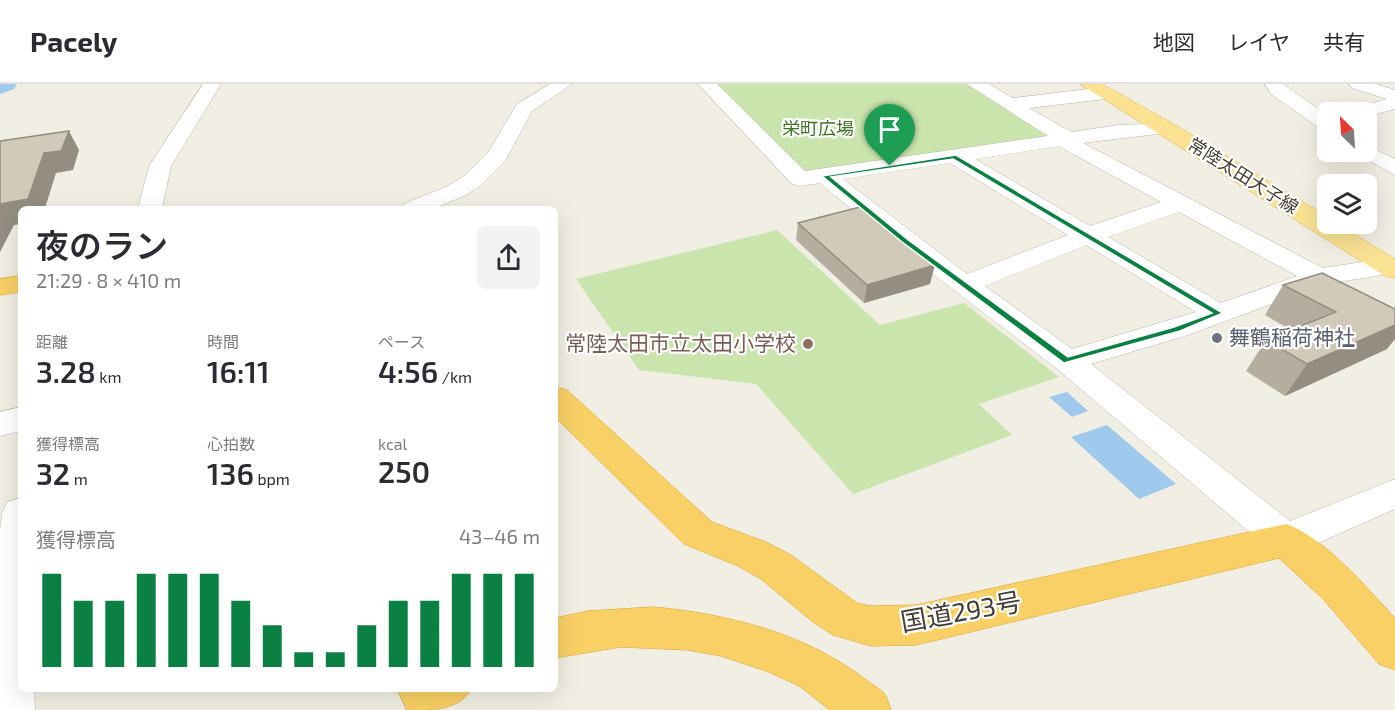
<!DOCTYPE html>
<html lang="ja">
<head>
<meta charset="utf-8">
<style>
	:root { --surface:#fff; --page:#f2f2f3; --text:#2b2b33; --muted:#7c7c81; --line:#e1e1e2; --accent:#0b8043 }
	body { margin:0; font-family:"Exo 2","Noto Sans JP",sans-serif; background:var(--page); color:var(--text); height:100vh; display:flex; flex-direction:column; font-size:22px; white-space:nowrap }
	* { box-sizing:border-box; margin:0 }
	p { font-size:20px; color:var(--muted) }
	.icon { flex:none; width:33px; height:33px; fill:none; stroke:currentColor; stroke-width:2; stroke-linecap:round; stroke-linejoin:round }
	.map { position:relative; flex:1; overflow:hidden }
	.side { position:absolute; left:18px; top:122px; width:540px; height:486px; display:flex; flex-direction:column; background:var(--surface); border-radius:9px; box-shadow:0 6px 24px #0002 }
	.side>* { flex:none }
	.needle { width:39px; rotate:335deg }
	.tools { position:absolute; left:1317px; top:18px; display:grid; gap:12px }
	.tools a { display:grid; place-items:center; width:60px; height:60px; border-radius:9px; background:var(--surface); box-shadow:0 6px 24px #0002; font-size:30px }
	.pin { position:absolute; display:grid; place-items:center; width:51px; height:51px; color:#fff; margin:-62px -26px; border-radius:50% 50% 50% 0; rotate:-45deg; box-shadow:0 0 6px #0007 }
	.pin .icon { rotate:45deg }
	.round { display:grid; place-items:center; flex:none; width:63px; height:63px; border-radius:9px; background:var(--page) }
	.summary { display:flex; align-items:center; justify-content:space-between; height:102px; padding:0 18px }
	h1 { font-size:33px; font-weight:600; line-height:45px }
	.figures { display:grid; grid-template-columns:repeat(3,1fr); gap:9px; height:102px; padding:6px 18px }
	.figures div { display:grid; align-content:center }
	.figures b { font-size:30px; font-weight:600 }
	.figures small { font-size:16px; font-weight:400 }
	.figures p { font-size:16px }
	.chart { height:168px; padding:12px 18px }
	.chart p { display:flex; justify-content:space-between }
	.chart svg { width:100%; height:108px; margin-top:6px; stroke:var(--accent); stroke-width:6 }
	header { display:flex; align-items:center; gap:36px; box-sizing:border-box; height:84px; padding:0 30px; background:var(--surface); border-bottom:2px solid var(--line) }
	header strong { font-size:28px }
	nav { display:flex; gap:33px; margin-inline-start:auto; font-size:21px }
	.map>svg:first-child { display:block }
	.green { fill:#c9e5ad }
	.water { fill:#a0caed }
	.lines { fill:none; stroke-linecap:round; stroke-linejoin:round }
	.river { fill:#a0caed; fill-rule:evenodd }
	.minor-casing { stroke:#bcb6a6; stroke-width:1 }
	.major-casing { stroke:#dfc063; stroke-width:1 }
	.highway-casing { stroke:#d8a537; stroke-width:1 }
	.minor { fill:#fff; fill-rule:evenodd }
	.major { fill:#fbe293; fill-rule:evenodd }
	.highway { fill:#f9d066; fill-rule:evenodd }
	.wall { fill:#b5ae9f }
	.shaded-wall { fill:#938d82 }
	.building { fill:#d2cab9; stroke:#938d82; stroke-width:1.5 }
	.route { fill:#0b8043; stroke:#fff; stroke-width:1.5; fill-rule:evenodd }
	.worship-dot { fill:#6b7280; stroke:#fff; stroke-width:2 }
	.education-dot { fill:#8d6e63; stroke:#fff; stroke-width:2 }
	.labels { text-anchor:middle; stroke-width:4.5; stroke-linejoin:round; paint-order:stroke }
	.far-park-label { font-size:18px; fill:#41722a; stroke:#fff }
	.far-street-label { font-size:18px; fill:#433e34; stroke:#fff }
	.worship-label { font-size:21px; fill:#5b616d; stroke:#fff; text-anchor:start }
	.education-label { font-size:21px; fill:#785e54; stroke:#fff; text-anchor:end }
	.near-street-label { font-size:26px; fill:#433e34; stroke:#fff }
</style>
</head>
<body>
<header>
<strong>Pacely</strong>
<nav><a>地図</a><a>レイヤ</a><a>共有</a></nav>
</header>
<div class="map">
<svg width="1395" height="626" viewBox="0 0 1395 626">
	<rect width="100%" height="100%" fill="#f1eee3"/>
	<!-- green -->
	<path class="green" d="M711,0H968L1059,54L803,93Z
		M777,146L880,241L964,219L1059,293L979,320L1012,351L853,410L756,300L639,286L576,195Z"/>
	<!-- water -->
	<path class="water" d="M1067,308L1088,327L1072,333L1049,313Z
		M1107,341L1176,400L1139,415L1071,353Z"/>
	<g class="lines">
		<!-- river -->
		<path class="river" d="M0,0H17L14,5L0,10Z"/>
		<!-- minor casing -->
		<g class="minor-casing">
			<path id="minor" d="M203,0H221L171,82L162,124H138L149,82Z
				M550,0H572L532,27L505,77L480,102L464,112L434,124H402L406,119L448,102L464,92L488,69L517,20Z
				M698,0H717L805,87L1048,52L967,0H989L1013,14L1105,3L1112,5L1114,9L1112,13L1105,15L1029,24L1071,48L1120,41L1172,39L1175,43L1172,47L1165,49L1083,59L1323,184L1389,174L1395,175V189L1325,200L1188,251L1091,280L1290,437L1395,395V425L1300,467L1286,472L1272,467L1056,284L895,161L820,99L800,102L792,100ZM1060,62L1062,64L1161,118L1090,142L975,75ZM950,79L1068,151L967,190L843,95ZM1179,128L1297,192L1221,219L1108,153ZM1086,161L1196,228L1072,265L985,202Z
				M1265,0H1283L1328,32V47L1321,45L1271,10Z
				M1349,0H1376L1395,6V25L1366,33V28H1353L1355,24L1387,15L1352,4Z
				M1366,61L1395,75V91L1359,71L1356,68H1366Z
				M21,323V347L0,352V328Z
				M21,414V604H34L35,626H0V446L2,429L7,418Z"/>
		</g>
		<!-- major casing -->
		<g class="major-casing">
			<path id="major" d="M1080,0H1102L1172,39L1328,133V140H1338L1395,175V194L1385,192Z"/>
		</g>
		<!-- highway casing -->
		<g class="highway-casing">
			<path id="highway" d="M21,192V208L0,211V195Z
				M555,303L567,306L712,438L766,458L791,471L857,519L871,522L916,521L1286,440C1323,452 1368,505 1395,534V586L1379,580L1323,515L1279,474L916,561L871,562L833,551L813,538L761,495L738,482L684,460L555,333Z
				M654,523C728,530 805,549 865,595C871,600 879,604 884,609C887,613 889,621 891,626H830L799,602L769,588L721,572L688,566L621,563L555,574V534L588,527Z
				M397,604H472C459,626 437,626 407,626Z"/>
		</g>
		<!-- minor -->
		<use href="#minor" class="minor"/>
		<!-- major -->
		<use href="#major" class="major"/>
		<!-- highway -->
		<use href="#highway" class="highway"/>
	</g>
	<!-- wall -->
	<path class="wall" d="M798,139L930,200L864,219L796,156Z
		M1322,189L1387,265L1285,312L1246,287L1266,256L1291,246L1265,231L1283,201Z"/>
	<!-- shaded-wall -->
	<path class="shaded-wall" d="M69,47L79,66L73,86L56,89L45,124H21V140L14,141L0,168V120L44,69Z
		M935,181L930,200L864,219L867,201Z
		M1395,241V255L1387,265L1285,312L1307,280Z"/>
	<!-- building -->
	<path class="building" d="M69,47L61,67L44,69L28,115L0,120V57Z
		M860,123L935,181L867,201L798,139Z
		M1322,189L1395,225V241L1307,280L1266,256L1336,228L1283,201Z"/>
	<!-- route -->
	<path class="route" d="M956,71L1221,228L1223,229L1180,247L1064,279L902,158L822,92ZM953,75L1212,229L1174,243L1068,273L907,155L831,93Z"/>
	<!-- markers -->
	<circle class="worship-dot" cx="1217" cy="254" r="6"/>
	<circle class="education-dot" cx="808" cy="260" r="6"/>
	<g class="labels">
		<!-- far-park labels -->
		<g class="far-park-label">
			<text x="818" y="51">栄町広場</text>
		</g>
		<!-- far-street labels -->
		<g class="far-street-label">
			<text transform="translate(1243 92) rotate(32)" y="6">常陸太田大子線</text>
		</g>
		<!-- worship labels -->
		<g class="worship-label">
			<text x="1229" y="261">舞鶴稲荷神社</text>
		</g>
		<!-- education labels -->
		<g class="education-label">
			<text x="796" y="267">常陸太田市立太田小学校</text>
		</g>
		<!-- near-street labels -->
		<g class="near-street-label">
			<text transform="translate(961 528) rotate(-10)" y="9">国道293号</text>
		</g>
	</g>
</svg>
<div class="tools">
<a><svg class="needle" viewBox="-14 -14 28 28"><path d="M0-13l5 13h-10z" fill="#e53935"/><path d="M0 13l5-13h-10z" fill="#7c7c81"/></svg></a>
<a><svg class="icon" aria-label="layers" viewBox="0 0 24 24"><path d="M12 4l9 5-9 5-9-5zM3 14l9 5 9-5"/></svg></a>
</div>
<div class="pin" style="left:890px;top:82px;background:#1e9e55"><svg class="icon" aria-label="arrive" viewBox="0 0 24 24"><path d="M6 21V4h12l-3 4 3 4H6"/></svg></div>
<section class="side">
<div class="summary"><div><h1>夜のラン</h1><p>21:29 · 8 × 410 m</p></div><a class="round"><svg class="icon" aria-label="share" viewBox="0 0 24 24"><path d="M12 15V3M7 8l5-5 5 5M5 13v7h14v-7"/></svg></a></div>
<div class="figures">
<div><p>距離</p><b>3.28<small> km</small></b></div>
<div><p>時間</p><b>16:11</b></div>
<div><p>ペース</p><b>4:56<small> /km</small></b></div>
</div>
<div class="figures">
<div><p>獲得標高</p><b>32<small> m</small></b></div>
<div><p>心拍数</p><b>136<small> bpm</small></b></div>
<div><p>kcal</p><b>250</b></div>
</div>
<div class="chart"><p><span>獲得標高</span>43–46 m</p>
<svg viewBox="0 0 160 44" preserveAspectRatio="none"><path d="M5 44V6M15 44V17M25 44V17M35 44V6M45 44V6M55 44V6M65 44V17M75 44V27M85 44V38M95 44V38M105 44V27M115 44V17M125 44V17M135 44V6M145 44V6M155 44V6"/></svg>
</div>
</section>
</div>
</body>
</html>
